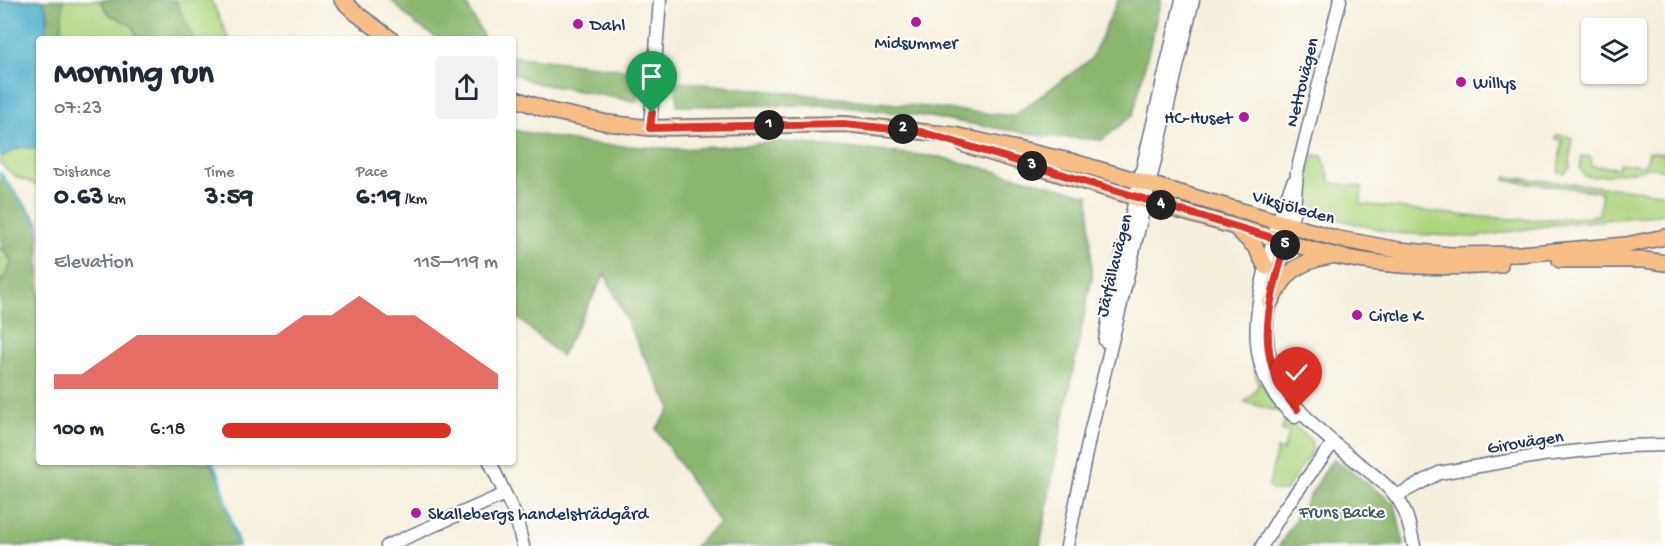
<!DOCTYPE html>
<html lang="en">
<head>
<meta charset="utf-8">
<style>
	:root { --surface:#fff; --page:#f2f2f3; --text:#1f2937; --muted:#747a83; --accent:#d93025 }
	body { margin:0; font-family:"Gochi Hand",sans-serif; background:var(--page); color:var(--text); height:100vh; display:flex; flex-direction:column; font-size:22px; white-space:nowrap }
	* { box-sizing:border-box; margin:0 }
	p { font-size:20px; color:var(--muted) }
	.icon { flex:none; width:33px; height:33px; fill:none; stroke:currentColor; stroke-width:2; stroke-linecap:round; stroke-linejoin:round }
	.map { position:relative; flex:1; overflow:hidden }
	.drawer { position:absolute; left:36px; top:36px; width:480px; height:429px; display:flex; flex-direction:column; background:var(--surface); border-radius:6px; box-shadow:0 2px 4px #0004 }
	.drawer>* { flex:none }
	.fabs { position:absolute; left:1581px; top:18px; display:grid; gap:12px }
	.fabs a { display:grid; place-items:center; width:66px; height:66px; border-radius:6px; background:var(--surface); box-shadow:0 2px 4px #0004; font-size:30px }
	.pin { position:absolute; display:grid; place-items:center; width:51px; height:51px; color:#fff; margin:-62px -26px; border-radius:50% 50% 50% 0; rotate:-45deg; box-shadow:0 0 6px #0007 }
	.pin .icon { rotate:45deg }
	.km { position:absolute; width:30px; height:30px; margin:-15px; border-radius:50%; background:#222; color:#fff; font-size:16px; line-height:30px; text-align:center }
	.round { display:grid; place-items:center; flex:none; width:63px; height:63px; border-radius:6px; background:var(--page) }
	.overview { display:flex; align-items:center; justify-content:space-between; height:102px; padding:0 18px }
	h1 { font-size:33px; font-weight:800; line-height:45px }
	.stats { display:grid; grid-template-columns:repeat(3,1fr); gap:9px; height:102px; padding:6px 18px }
	.stats div { display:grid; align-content:center }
	.stats b { font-size:26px; font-weight:800 }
	.stats small { font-size:16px; font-weight:400 }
	.stats p { font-size:16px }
	.chart { height:168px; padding:12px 18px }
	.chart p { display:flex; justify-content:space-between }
	.chart svg { width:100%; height:108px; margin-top:6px; fill:var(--accent); opacity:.7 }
	ul { padding:0 18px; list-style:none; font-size:20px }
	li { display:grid; grid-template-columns:96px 72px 1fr; align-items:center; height:45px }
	li i { height:15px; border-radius:8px; background:var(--accent) }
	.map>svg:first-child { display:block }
	.green { fill:#aed57f; stroke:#64826e; stroke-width:1.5 }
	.forest { fill:#8ab66e; stroke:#527266; stroke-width:1.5 }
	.water { fill:#4caecb; stroke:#346e94; stroke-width:1.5 }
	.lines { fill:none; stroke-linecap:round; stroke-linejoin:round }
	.stream { stroke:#4caecb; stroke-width:3 }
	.minor-casing { stroke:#67728a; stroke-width:15 }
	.major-casing { stroke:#67728a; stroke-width:18 }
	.minor { stroke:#fff; stroke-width:12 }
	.major { stroke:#f7be88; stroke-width:15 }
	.route-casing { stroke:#fff; stroke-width:12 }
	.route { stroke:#d93025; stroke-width:8 }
	.poi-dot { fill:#b5179e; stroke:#fdfcf7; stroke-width:2 }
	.labels { text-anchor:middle; stroke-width:4.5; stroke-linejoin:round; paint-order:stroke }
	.poi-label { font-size:18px; fill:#1b2f5e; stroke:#fdfcf7; text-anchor:start }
	.street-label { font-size:18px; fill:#1b2f5e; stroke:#fdfcf7 }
	.park-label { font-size:18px; fill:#405866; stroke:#fdfcf7 }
</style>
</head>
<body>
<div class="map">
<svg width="1665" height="546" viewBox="0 0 1665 546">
	<rect width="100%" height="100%" fill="#fdfcf7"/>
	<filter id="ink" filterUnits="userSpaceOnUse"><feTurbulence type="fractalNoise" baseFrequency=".0167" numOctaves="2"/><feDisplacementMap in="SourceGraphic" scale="12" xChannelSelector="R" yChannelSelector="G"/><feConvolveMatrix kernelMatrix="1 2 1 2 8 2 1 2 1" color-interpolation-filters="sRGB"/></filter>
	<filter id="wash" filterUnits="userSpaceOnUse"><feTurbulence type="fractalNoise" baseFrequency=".008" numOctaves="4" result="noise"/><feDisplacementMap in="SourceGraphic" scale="24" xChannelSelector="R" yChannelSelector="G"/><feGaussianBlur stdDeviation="1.35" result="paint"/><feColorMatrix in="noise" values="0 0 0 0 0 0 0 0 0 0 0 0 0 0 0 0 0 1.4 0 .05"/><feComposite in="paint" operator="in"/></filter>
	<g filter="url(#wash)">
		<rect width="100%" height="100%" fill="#f5efdc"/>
		<!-- green -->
		<path class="green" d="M0,0H211L229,39H39V186L15,176L0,164Z
			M1557,135L1572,137L1570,167L1565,173L1558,172L1562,140L1556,139Z
			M1649,152L1665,154V170L1652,168L1594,177L1585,176L1580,168L1582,156L1591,157V166L1618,168L1619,163L1645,166Z
			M1313,155L1322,156L1331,183L1362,187L1361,204L1468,216L1528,220L1591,217L1592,215H1599L1602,192L1505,180L1506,177L1661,193L1665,197V214L1553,225L1475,237L1394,233L1324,216L1307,207L1305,184Z
			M0,246L12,262L0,285Z
			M1253,360L1261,383L1280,412L1244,402C1268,381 1254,384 1253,360Z
			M1287,420L1311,440L1313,450L1285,491L1271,490L1269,486L1277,449L1283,451L1289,433L1282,430L1284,422Z"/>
		<!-- forest -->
		<path class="forest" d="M43,0H63L61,33L65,39H46L48,15Z
			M102,0H172L176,2L194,39H137L133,26L110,15L101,2Z
			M391,0H464L485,39H439L415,24Z
			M1118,0H1161L1133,115L1102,140L1044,136L923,116L828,105L677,106L676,81L1013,116L1091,59Z
			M513,56L635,71L638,102L536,83L513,74Z
			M513,130L589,144L681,149L783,142L940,157L1089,195L1092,276L1057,450L1040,546H695L719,523L656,429L671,408L641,351L605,274L561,356L513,314Z
			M0,173L39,222V462H209L219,478L239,546H0V285L12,262L0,240Z
			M1333,458L1395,504L1404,546H1279Z"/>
		<!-- water -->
		<path class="water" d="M0,0H43L48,14L46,39H39V149L22,147L0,157Z"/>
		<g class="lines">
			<!-- stream -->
			<path class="stream" d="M0,173L39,226
				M211,462L219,474L237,546"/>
		</g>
	</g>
	<g filter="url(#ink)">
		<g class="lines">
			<!-- minor casing -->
			<g class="minor-casing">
				<path id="minor" d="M1340,0L1297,172L1294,210L1268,312C1257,382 1308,422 1357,462C1370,472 1384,482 1395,495C1407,509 1410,529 1414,546
					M650,128L660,0
					M1293,182C1282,206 1275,230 1269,256C1254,313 1243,373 1295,417
					M1105,341L1111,302L1182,0
					M490,462L516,517L523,546
					M1396,496L1439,473L1543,455L1626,446L1665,445
					M387,546L505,494
					M1067,546L1090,434L1193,0
					M1262,546L1284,509L1333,443"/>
			</g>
			<!-- major casing -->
			<g class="major-casing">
				<path id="major" d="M342,0L357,14L391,39
					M513,98L550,111L608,123L650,128L844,124L954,135L1070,161L1334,238L1399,250L1450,255L1520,254L1626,245L1665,237
					M965,145C1054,172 1142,201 1232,226C1267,235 1302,248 1337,256C1391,268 1446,268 1500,265
					M1236,228L1256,248L1266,267
					M1560,260H1645L1665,263
					M1270,303C1286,273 1296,262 1331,256"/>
			</g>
			<!-- minor -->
			<use href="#minor" class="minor"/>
			<!-- major -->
			<use href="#major" class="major"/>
		</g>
	</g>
	<g class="lines" filter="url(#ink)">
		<!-- route casing -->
		<g class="route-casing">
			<path id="route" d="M652,113L650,128L844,124L921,132L1286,242C1270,300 1250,358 1297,409"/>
		</g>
		<!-- route -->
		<use href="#route" class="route"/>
	</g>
	<!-- markers -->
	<g class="poi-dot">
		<circle cx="916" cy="22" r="6"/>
		<circle cx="578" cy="24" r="6"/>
		<circle cx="1461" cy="82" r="6"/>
		<circle cx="1244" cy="117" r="6"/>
		<circle cx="1357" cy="315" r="6"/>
		<circle cx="416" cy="513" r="6"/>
	</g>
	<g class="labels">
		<!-- poi labels -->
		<g class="poi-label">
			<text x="590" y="30">Dahl</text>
			<text x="916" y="48" text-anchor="middle">Midsummer</text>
			<text x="1473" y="88">Willys</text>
			<text x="1232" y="123" text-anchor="end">HC-Huset</text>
			<text x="1369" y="321">Circle K</text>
			<text x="428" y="519">Skallebergs handelsträdgård</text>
		</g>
		<!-- street labels -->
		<g class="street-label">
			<text transform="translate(1301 82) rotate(-76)" y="6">Nettovägen</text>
			<text transform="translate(1294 206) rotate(16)" y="6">Viksjöleden</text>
			<text transform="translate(1113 265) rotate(-76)" y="6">Järfällavägen</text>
			<text transform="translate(1525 441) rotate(-9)" y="6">Girovägen</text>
		</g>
		<!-- park labels -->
		<g class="park-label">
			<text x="1342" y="517">Fruns Backe</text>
		</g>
	</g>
</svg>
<div class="fabs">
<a><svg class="icon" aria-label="layers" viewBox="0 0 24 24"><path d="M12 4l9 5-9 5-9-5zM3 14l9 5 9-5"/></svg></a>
</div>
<div class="pin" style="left:652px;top:113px;background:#1e9e55"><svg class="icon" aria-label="arrive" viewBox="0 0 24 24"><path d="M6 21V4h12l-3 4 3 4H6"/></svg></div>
<div class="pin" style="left:1297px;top:409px;background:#d93025"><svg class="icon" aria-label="check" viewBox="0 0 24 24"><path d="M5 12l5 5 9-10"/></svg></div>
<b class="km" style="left:769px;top:125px">1</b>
<b class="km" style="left:903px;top:129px">2</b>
<b class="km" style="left:1032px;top:166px">3</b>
<b class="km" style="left:1161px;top:205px">4</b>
<b class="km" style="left:1285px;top:245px">5</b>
<section class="drawer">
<div class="overview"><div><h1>Morning run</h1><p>07:23</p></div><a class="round"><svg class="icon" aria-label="share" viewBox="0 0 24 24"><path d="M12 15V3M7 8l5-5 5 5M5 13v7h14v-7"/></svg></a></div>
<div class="stats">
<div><p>Distance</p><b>0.63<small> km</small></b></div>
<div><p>Time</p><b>3:59</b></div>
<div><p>Pace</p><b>6:19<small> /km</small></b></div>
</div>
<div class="chart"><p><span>Elevation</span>115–119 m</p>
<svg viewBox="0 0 160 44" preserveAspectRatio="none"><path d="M0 44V38L10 38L20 30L30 22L40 22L50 22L60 22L70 22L80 22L90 14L100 14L110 6L120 14L130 14L140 22L150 30L160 38V44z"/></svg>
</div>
<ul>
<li><b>100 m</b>6:18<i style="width:83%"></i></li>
</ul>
</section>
</div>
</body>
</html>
